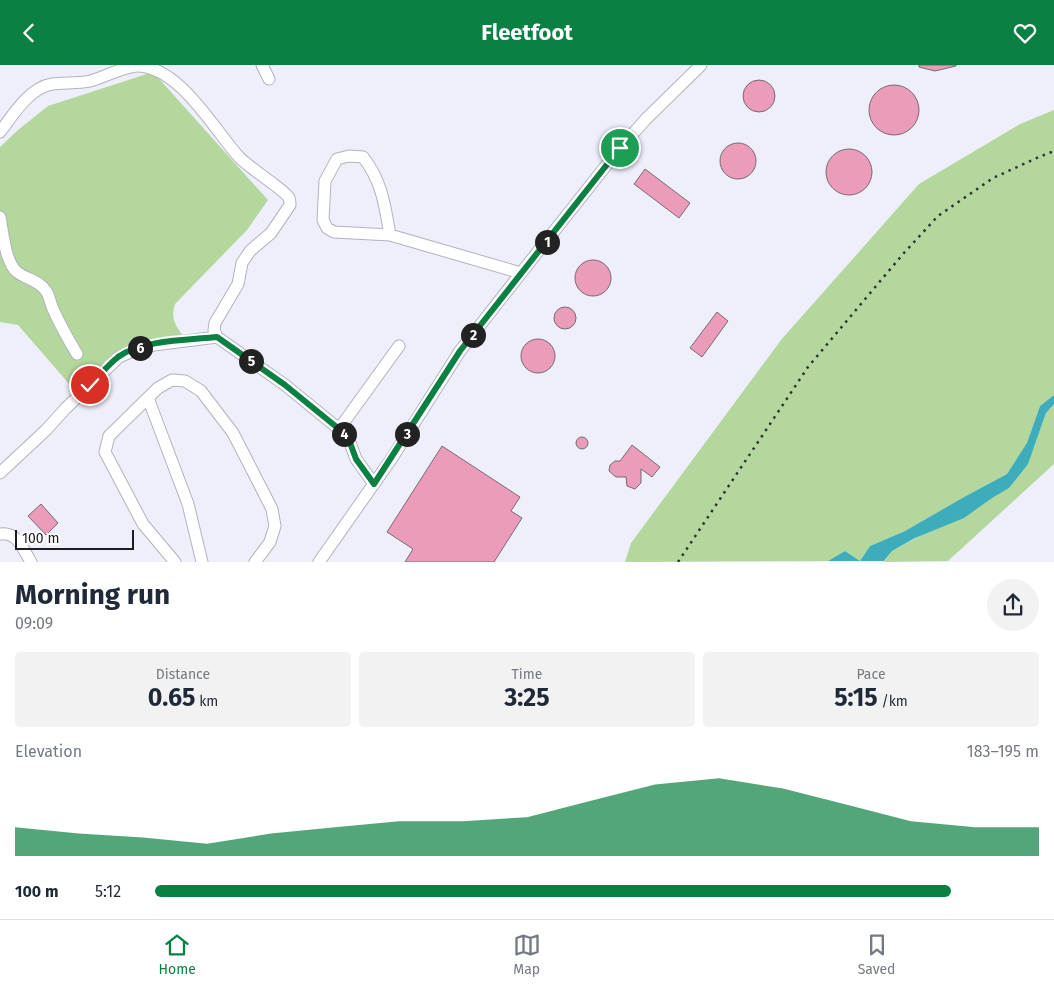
<!DOCTYPE html>
<html lang="en">
<head>
<meta charset="utf-8">
<style>
	:root { --surface:#fff; --page:#f2f2f3; --text:#1f2937; --muted:#747a83; --line:#e0e1e3; --accent:#0b8043 }
	body { margin:0; font-family:"Fira Sans",sans-serif; background:var(--page); color:var(--text); height:100vh; display:flex; flex-direction:column; font-size:19px; white-space:nowrap }
	* { box-sizing:border-box; margin:0 }
	p { font-size:16px; color:var(--muted) }
	.icon { flex:none; width:28px; height:28px; fill:none; stroke:currentColor; stroke-width:2; stroke-linecap:round; stroke-linejoin:round }
	.map { position:relative; height:497px; overflow:hidden }
	.side { display:flex; flex-direction:column; background:var(--surface); flex:1 }
	.side>* { flex:none }
	.scale { position:absolute; left:15px; bottom:12px; width:119px; box-sizing:border-box; padding-left:5px; border:2px solid #1d1d21; border-top:0; font-size:14px; line-height:18px; white-space:nowrap; color:#1d1d21; -webkit-text-stroke:4px #fefefe; paint-order:stroke }
	.pin { position:absolute; display:grid; place-items:center; width:42px; height:42px; color:#fff; margin:-21px; border:2px solid #fff; border-radius:50%; box-shadow:0 1px 5px #0007 }
	.km { position:absolute; width:25px; height:25px; margin:-12px; border-radius:50%; background:#222; color:#fff; font-size:14px; line-height:25px; text-align:center }
	.round { display:grid; place-items:center; flex:none; width:52px; height:52px; border-radius:26px; background:var(--page) }
	.headline { display:flex; align-items:center; justify-content:space-between; height:85px; padding:0 15px }
	h1 { font-size:28px; font-weight:700; line-height:38px }
	.stats { display:grid; grid-template-columns:repeat(3,1fr); gap:8px; height:85px; padding:5px 15px }
	.stats div { display:grid; align-content:center; border-radius:5px; background:var(--page); text-align:center }
	.stats b { font-size:25px; font-weight:700 }
	.stats small { font-size:14px; font-weight:400 }
	.stats p { font-size:14px }
	.chart { height:140px; padding:10px 15px }
	.chart p { display:flex; justify-content:space-between }
	.chart svg { width:100%; height:90px; margin-top:5px; fill:var(--accent); opacity:.7 }
	ul { padding:0 15px; list-style:none; font-size:16px }
	li { display:grid; grid-template-columns:80px 60px 1fr; align-items:center; height:38px }
	li i { height:12px; border-radius:6px; background:var(--accent) }
	header { display:flex; justify-content:space-between; align-items:center; height:65px; padding:0 15px; background:var(--accent); color:#fff; font-size:22px; font-weight:700 }
	.menu { display:flex; justify-content:space-around; align-items:center; height:70px; border-top:1px solid var(--line); background:var(--surface); font-size:14px; color:var(--muted) }
	.menu a { display:grid; justify-items:center; gap:2px }
	.menu .current { color:var(--accent) }
	.map>svg:first-child { display:block }
	.green { fill:#b3d79c }
	.water { fill:#3dadbb }
	.building { fill:#ea9cba; stroke:#776b6f }
	.lines { fill:none; stroke-linecap:round; stroke-linejoin:round }
	.minor-casing { stroke:#b2b2bd; stroke-width:13 }
	.minor { stroke:#fff; stroke-width:11 }
	.rail { stroke:#323237; stroke-width:2.5; stroke-dasharray:2.5 5; stroke-linecap:butt }
	.route-casing { stroke:#fff; stroke-width:10 }
	.route { stroke:#0b8043; stroke-width:6 }
</style>
</head>
<body>
<header><svg class="icon" aria-label="back" viewBox="0 0 24 24"><path d="M15 5l-7 7 7 7"/></svg>Fleetfoot<svg class="icon" aria-label="heart" viewBox="0 0 24 24"><path d="M12 20l-8-8c-3-5 5-10 8-4 3-6 11-1 8 4z"/></svg></header>
<div class="map">
<svg width="1054" height="497" viewBox="0 0 1054 497">
	<rect width="100%" height="100%" fill="#efeffc"/>
	<!-- green -->
	<path class="green" d="M153,7L268,135L247,165L175,239C170,255 176,260 184,273L117,288L77,328L18,260L0,257V82L18,65L48,41Z
		M1054,45V330L1040,341L1027,379L1007,409L964,432L905,466L870,481L860,496L845,486L828,496L625,497L631,478L781,275L919,119L1020,59Z
		M1054,339V399L948,496L884,497L892,486L1009,423L1034,382L1046,348Z"/>
	<!-- water -->
	<path class="water" d="M1054,330V339L1046,348L1028,399L1009,423L992,433L964,453L915,473L892,486L884,496H828L845,486L860,496L870,481L905,466L964,432L1007,409L1027,378L1040,341Z"/>
	<!-- building -->
	<path class="building" d="M919,0H956V1L935,6L919,2Z
		M743 31a16 16 0 1 1 32 0a16 16 0 1 1-32 0Z
		M869 45a25 25 0 1 1 50 0a25 25 0 1 1-50 0Z
		M720 96a18 18 0 1 1 36 0a18 18 0 1 1-36 0Z
		M826 107a23 23 0 1 1 46 0a23 23 0 1 1-46 0Z
		M645,104L690,138L679,153L634,119Z
		M575 213a18 18 0 1 1 36 0a18 18 0 1 1-36 0Z
		M554 253a11 11 0 1 1 22 0a11 11 0 1 1-22 0Z
		M717,247L728,256L702,292L690,283Z
		M521 291a17 17 0 1 1 34 0a17 17 0 1 1-34 0Z
		M576 378a6 6 0 1 1 12 0a6 6 0 1 1-12 0Z
		M632,380L660,402L652,412L641,404V418L635,424L627,421L626,412H616L609,406L610,400L615,396H620Z
		M442,381L520,432L511,446L522,453L494,497H405L413,484L387,467Z
		M41,439L58,458L46,470L28,451Z"/>
	<g class="lines">
		<!-- minor casing -->
		<g class="minor-casing">
			<path id="minor" d="M262,0L269,14
				M0,67C13,50 29,23 52,19C64,17 77,19 90,16C105,12 120,3 136,1C179,0 215,66 239,92C249,103 285,125 289,133C290,134 290,138 290,140L271,168L250,186L242,198L238,219L215,258L214,265L217,272L285,320L339,364L349,375L356,394L374,419
				M0,152C3,167 5,197 17,207C26,214 40,216 46,226C50,231 50,238 53,244C60,260 68,274 77,289
				M390,170C385,141 382,116 363,92L349,91L337,94L325,116L323,155L327,163L334,167L390,170L521,208
				M148,333L188,439L202,497
				M339,364L399,281
				M0,408L46,365L66,343L119,292L137,284L154,280L217,272
				M0,469C17,466 23,484 31,497
				M175,497L143,459L105,387L109,371L158,323L172,315L185,316L201,326L233,368L272,444L275,461L270,477L255,497
				M319,497L392,393L460,286L521,208L620,83L646,54L701,0"/>
		</g>
		<!-- minor -->
		<use href="#minor" class="minor"/>
		<!-- rail -->
		<path class="rail" d="M678,497L808,302L903,189L938,151L993,113L1039,92L1054,86"/>
	</g>
	<g class="lines">
		<!-- route casing -->
		<g class="route-casing">
			<path id="route" d="M90,320C99,311 108,300 118,292C141,275 189,275 217,272L285,320L339,364L349,375L356,394L374,419L460,286L620,83"/>
		</g>
		<!-- route -->
		<use href="#route" class="route"/>
	</g>
</svg>
<div class="scale">100 m</div>
<div class="pin" style="left:620px;top:83px;background:#1e9e55"><svg class="icon" aria-label="arrive" viewBox="0 0 24 24"><path d="M6 21V4h12l-3 4 3 4H6"/></svg></div>
<div class="pin" style="left:90px;top:320px;background:#d93025"><svg class="icon" aria-label="check" viewBox="0 0 24 24"><path d="M5 12l5 5 9-10"/></svg></div>
<b class="km" style="left:547px;top:177px">1</b>
<b class="km" style="left:473px;top:270px">2</b>
<b class="km" style="left:407px;top:369px">3</b>
<b class="km" style="left:344px;top:369px">4</b>
<b class="km" style="left:251px;top:296px">5</b>
<b class="km" style="left:140px;top:283px">6</b>
</div>
<section class="side">
<div class="headline"><div><h1>Morning run</h1><p>09:09</p></div><a class="round"><svg class="icon" aria-label="share" viewBox="0 0 24 24"><path d="M12 15V3M7 8l5-5 5 5M5 13v7h14v-7"/></svg></a></div>
<div class="stats">
<div><p>Distance</p><b>0.65<small> km</small></b></div>
<div><p>Time</p><b>3:25</b></div>
<div><p>Pace</p><b>5:15<small> /km</small></b></div>
</div>
<div class="chart"><p><span>Elevation</span>183–195 m</p>
<svg viewBox="0 0 160 44" preserveAspectRatio="none"><path d="M0 44V30L10 33L20 35L30 38L40 33L50 30L60 27L70 27L80 25L90 17L100 9L110 6L120 11L130 19L140 27L150 30L160 30V44z"/></svg>
</div>
<ul>
<li><b>100 m</b>5:12<i style="width:90%"></i></li>
</ul>
</section>
<nav class="menu">
<a class="current"><svg class="icon" aria-label="home" viewBox="0 0 24 24"><path d="M3 11l9-7 9 7M6 9v11h12V9"/></svg>Home</a>
<a><svg class="icon" aria-label="map" viewBox="0 0 24 24"><path d="M3 6l6-2 6 2 6-2v14l-6 2-6-2-6 2zM9 4v14M15 6v14"/></svg>Map</a>
<a><svg class="icon" aria-label="saved" viewBox="0 0 24 24"><path d="M7 4h10v16l-5-4-5 4z"/></svg>Saved</a>
</nav>
</body>
</html>
